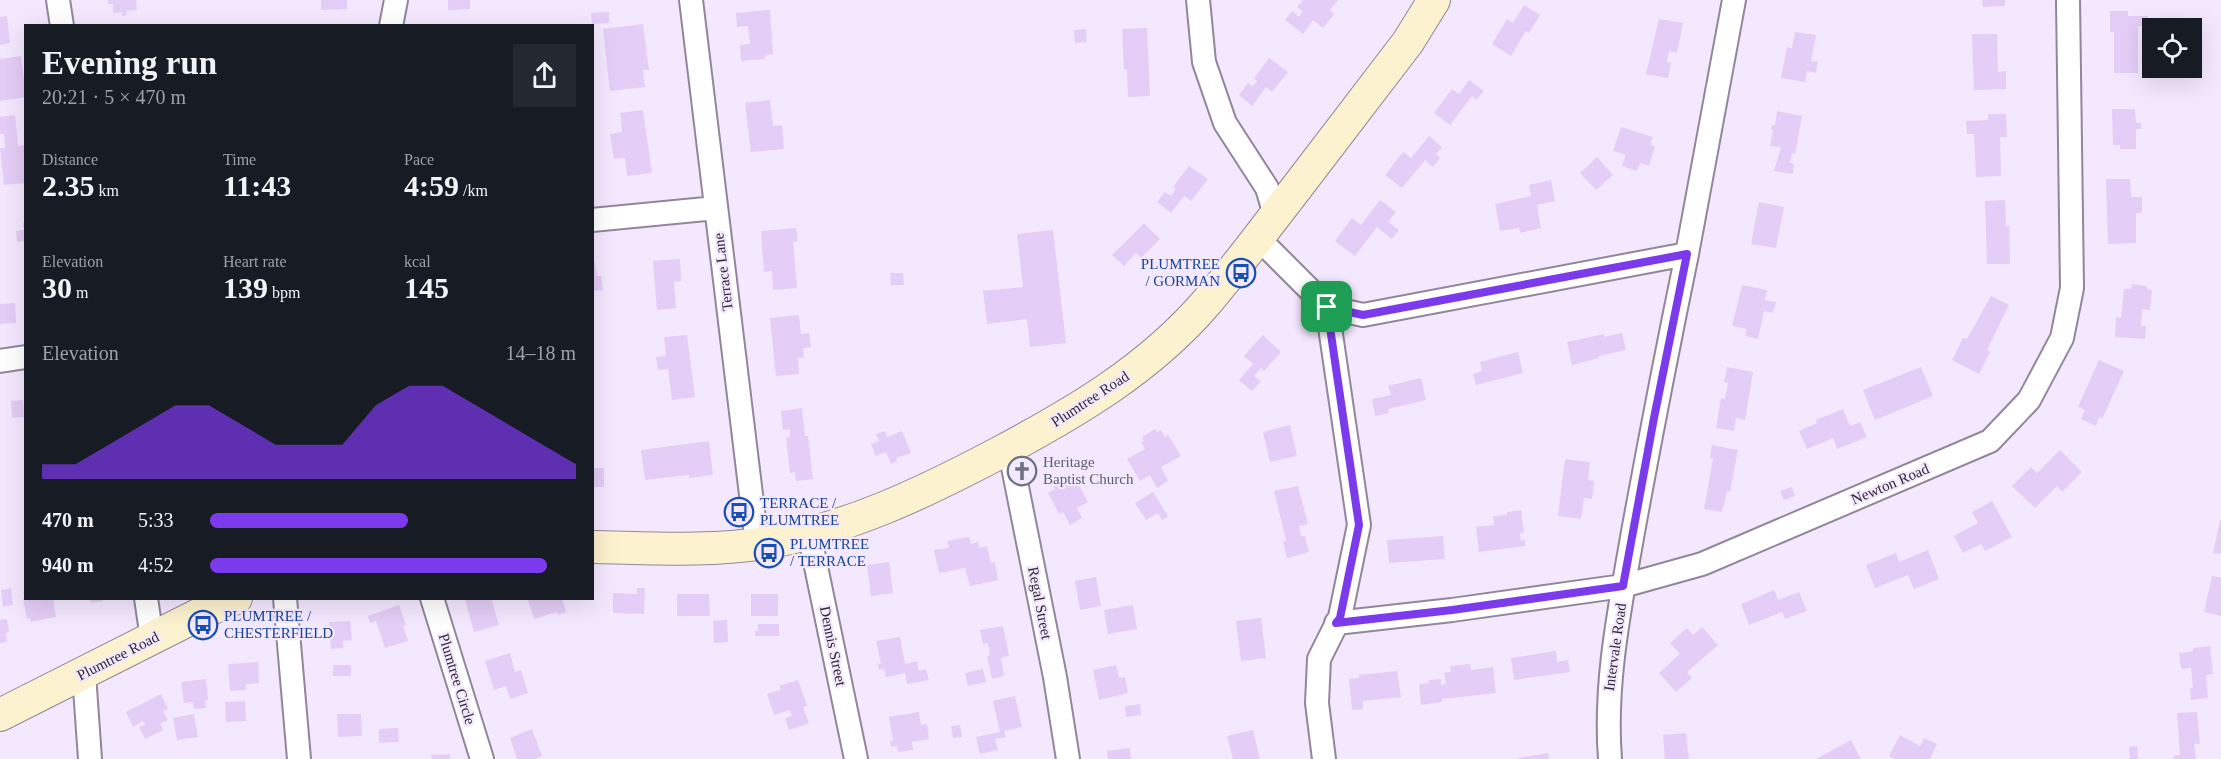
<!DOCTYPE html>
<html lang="en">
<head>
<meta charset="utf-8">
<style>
	:root { --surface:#171b24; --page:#242831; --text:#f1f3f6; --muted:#9ea1a6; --accent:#7c3aed }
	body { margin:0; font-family:Georgia,serif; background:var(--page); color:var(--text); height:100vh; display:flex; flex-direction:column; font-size:22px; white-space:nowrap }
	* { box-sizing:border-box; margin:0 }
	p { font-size:20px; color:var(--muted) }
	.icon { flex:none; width:33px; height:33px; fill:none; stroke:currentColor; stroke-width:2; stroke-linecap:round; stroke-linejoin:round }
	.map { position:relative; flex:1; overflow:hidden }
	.panel { position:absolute; left:24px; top:24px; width:570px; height:576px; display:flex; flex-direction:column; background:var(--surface); border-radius:0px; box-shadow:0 6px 24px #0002 }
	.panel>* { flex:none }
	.buttons { position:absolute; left:2142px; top:18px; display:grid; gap:12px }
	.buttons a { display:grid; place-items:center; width:60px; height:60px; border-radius:0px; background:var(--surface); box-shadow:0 6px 24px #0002; font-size:30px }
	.pin { position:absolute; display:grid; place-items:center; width:51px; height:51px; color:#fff; margin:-26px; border-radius:12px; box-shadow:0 3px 9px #0006 }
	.round { display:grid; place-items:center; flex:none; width:63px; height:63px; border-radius:0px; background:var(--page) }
	.head { display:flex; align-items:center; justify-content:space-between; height:102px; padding:0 18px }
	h1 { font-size:33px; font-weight:800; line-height:45px }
	.metrics { display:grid; grid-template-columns:repeat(3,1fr); gap:9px; height:102px; padding:6px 18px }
	.metrics div { display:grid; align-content:center }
	.metrics b { font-size:30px; font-weight:800 }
	.metrics small { font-size:16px; font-weight:400 }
	.metrics p { font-size:16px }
	.chart { height:168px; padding:12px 18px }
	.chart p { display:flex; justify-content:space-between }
	.chart svg { width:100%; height:108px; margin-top:6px; fill:var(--accent); opacity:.7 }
	ul { padding:0 18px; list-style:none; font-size:20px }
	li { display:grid; grid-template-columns:96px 72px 1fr; align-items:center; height:45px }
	li i { height:15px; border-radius:8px; background:var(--accent) }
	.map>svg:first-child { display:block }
	.building { fill:#e4cdf6 }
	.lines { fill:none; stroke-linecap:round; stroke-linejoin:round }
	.street-casing { stroke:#91869a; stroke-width:26 }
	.secondary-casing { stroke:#91869a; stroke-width:34 }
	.street { stroke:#fff; stroke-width:22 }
	.secondary { stroke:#fcf2cf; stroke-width:32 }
	.route-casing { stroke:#fff; stroke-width:12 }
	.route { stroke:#7c3aed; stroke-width:8 }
	.labels { text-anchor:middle; stroke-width:4.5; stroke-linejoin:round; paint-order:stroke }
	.transit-label { font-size:15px; fill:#164399; stroke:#f4e8fe; text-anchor:start }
	.street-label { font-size:15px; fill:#2f2a33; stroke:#f4e8fe }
	.worship-label { font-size:15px; fill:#5b616d; stroke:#f4e8fe; text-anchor:start }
</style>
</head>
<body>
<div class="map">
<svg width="2221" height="759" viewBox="0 0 2221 759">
	<rect width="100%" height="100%" fill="#f4e8fe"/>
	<!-- building -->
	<path class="building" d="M108,0H136L137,10L126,11L127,15L122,16V12L113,13V4H108Z
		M321,0H347V9L321,10Z
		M448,0H470V9L448,10Z
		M1303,0H1338L1330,10L1334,14L1323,28L1313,20L1303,34L1285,20L1292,11L1299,17L1303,11L1297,7Z
		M1982,0H2005V6L1983,7Z
		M1524,5L1540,15L1529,33L1526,31L1511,56L1492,44L1507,19L1513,23Z
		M770,10L773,54L765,55V59L741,61L740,45L750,44L748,26L737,27L736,13Z
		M2110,11H2128V16H2148V26H2138V73H2114V32H2110Z
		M609,12V23L592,24L591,13Z
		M7,16L10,43L0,45V17Z
		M1659,19L1683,23L1677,53L1669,51L1667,62L1671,63L1668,78L1646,74Z
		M643,24L649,70H643L645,87L610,91L603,29Z
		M1147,28L1150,96L1128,97L1127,69L1124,70L1122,29Z
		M1086,29L1087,42L1075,43L1074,30Z
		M1795,32L1816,35L1811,61L1818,62L1816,73L1807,71L1805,82L1781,78L1787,47L1792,48Z
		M1972,34H1997L1998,72L2006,71V89L1974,90Z
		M21,56L26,97L0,101V59Z
		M1269,58L1288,72L1272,92L1266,87L1252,106L1239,95L1248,83L1253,87L1257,81L1254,78Z
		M1469,80L1484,91L1476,100L1472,96L1450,125L1434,113L1452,89L1459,94Z
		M770,100L773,126L782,125L784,149L751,152L745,103Z
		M2112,109H2135L2136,123H2141V129H2136V149H2120V145H2113Z
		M643,110L652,173L627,176L625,158L614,159L610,134L622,132L620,113Z
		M1777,111L1802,116L1795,154L1792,153L1790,163L1794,164L1793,174L1774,171L1781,147L1770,146L1773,130H1771L1772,125H1775Z
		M1988,114H2006L2007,137H2000L2001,176L1976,177L1974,134H1967L1966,121L1988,120Z
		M15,115L18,146L25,145L26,183L4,185L0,148H5L4,134H0V117Z
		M1621,127L1653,137L1650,145L1655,146L1649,166L1640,163L1637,171L1622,166L1626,155L1613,151Z
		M1429,136L1442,147L1436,154L1440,158L1433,167L1425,160L1402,188L1385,175L1403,152L1411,158Z
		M1597,157L1613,175L1596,190L1580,173Z
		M1189,166L1208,179L1191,201L1184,196L1171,213L1157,202L1165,192L1171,196L1176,189L1173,187Z
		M2106,179H2130L2131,197H2142V213H2136V243L2108,244Z
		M1551,180L1555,201L1537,205L1541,228L1520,233L1519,228L1500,231L1495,204L1531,196L1529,185Z
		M1380,200L1396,212L1388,222L1399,230L1392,239L1377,227L1355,256L1335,241L1352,218L1361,225Z
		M2005,200L2006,226H2009L2010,264H1987L1985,201Z
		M1759,202L1784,207L1776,248L1751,244Z
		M23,223H26V241L17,242L16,231L24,230Z
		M1144,223L1160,239L1141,258L1136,253L1124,266L1112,255Z
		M796,228L798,241L793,242L797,288L773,290L772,271L764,272L761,231Z
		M1053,230L1066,343L1030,347L1027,319L987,324L983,291L1023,287L1017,234Z
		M680,259L681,281L674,282L676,308L657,310L653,261Z
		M595,263L597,276H601L603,290L592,291V264Z
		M890,273H903L904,285H891Z
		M2132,284L2147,286V289L2152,290L2150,310L2142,309L2141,326H2146L2145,339L2115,337L2116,317L2121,318L2124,289H2131Z
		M1742,285L1767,290L1765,300L1776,302L1773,313L1764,311L1758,339L1745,336L1747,329L1732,326Z
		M1991,296L2009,305L1987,350L1990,352L1979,374L1952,360L1963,338L1967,339Z
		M15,303L16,323L0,324V304Z
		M799,315L801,334L809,333L811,347L803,348L804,358H798L799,374L776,376L770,318Z
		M1622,333L1626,350L1599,356V358L1572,365L1567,342L1604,334V337Z
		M687,335L695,397L672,400L668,369L658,370L656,357L666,356L664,337Z
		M1263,335L1281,352L1264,371L1261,368L1254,376L1261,381L1252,391L1239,380L1253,364L1244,356Z
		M1518,352L1523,373L1476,385L1473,374L1482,371L1480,362Z
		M2099,360L2124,371L2102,419L2099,417L2096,426L2081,419L2085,410L2078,407Z
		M1727,367L1753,372L1745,420L1736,418L1734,431L1716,428L1721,398L1725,399L1728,383L1724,382Z
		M1921,367L1933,396L1875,420L1863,390Z
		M1421,378L1426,400L1388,409L1389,413L1375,416L1372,399L1391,395L1388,386Z
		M23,400L24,417L12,418L11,401Z
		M802,408L805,436H808L813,479L796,481L795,472L790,473L786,437H790V429L783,430L781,411Z
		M1843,409L1850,426L1860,422L1867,437L1837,449L1833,438L1807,449L1799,431L1817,423L1816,420Z
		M1290,425L1297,456L1270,462L1263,432Z
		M1155,429L1157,432L1161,430L1165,437L1168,435L1181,456L1161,467L1168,481L1157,488L1150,475L1140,481L1127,459L1145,449L1141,442L1144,441L1142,437Z
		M885,431L887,437L902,431L911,453L896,458L897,461L891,464L886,452L876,456L871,444L879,441L876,434Z
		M709,441L713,475L689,478V475L645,480L641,450Z
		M1712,445L1738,450L1730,492L1727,491L1722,512L1704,509L1713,459L1710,458Z
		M2060,450L2082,472L2062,492L2057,486L2035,508L2012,486L2031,467L2037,473Z
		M1565,459L1590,462L1588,480L1594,481L1592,499L1584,498L1581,519L1558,516Z
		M592,468H604V487H592Z
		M1076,479L1088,502L1077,508L1082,518L1070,525L1063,512L1059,514L1048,493L1055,489L1053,486L1064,480L1066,484Z
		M1298,486L1308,524L1299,526L1301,537L1305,536L1309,552L1287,558L1283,541L1286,540L1274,491Z
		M1792,487L1795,496L1784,500L1780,491Z
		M1153,492L1168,516L1162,520L1158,513L1146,520L1135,503Z
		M1992,501L2012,537L1985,551L1981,544L1963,553L1954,536L1978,523L1972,512Z
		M1521,510L1524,533H1520L1521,541L1525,540V546L1479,552L1476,527L1494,525L1493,516L1507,515V512Z
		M2220,520H2221V554L2213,553Z
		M1443,536L1445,559L1389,563L1387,540Z
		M969,537L971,544L978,542L979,548L987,546L991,563L995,562L998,580L970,586L965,568L939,573L934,550L949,548L947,541Z
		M1928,550L1939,579L1914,589L1908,575L1875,588L1866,565L1896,553L1899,562Z
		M889,562L893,593L871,596L867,565Z
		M2212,576L2221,578V616L2204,612Z
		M1096,577L1101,606L1080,610L1075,581Z
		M11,588L13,605L3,607L1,590Z
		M637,588H645L644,614L613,613V593L637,594Z
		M1774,590L1778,600L1799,592L1807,611L1785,619L1782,612L1749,625L1741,604Z
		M677,594H709L710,616H677Z
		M751,594H778V616H751Z
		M23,598H53L56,617L30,622V618L27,619Z
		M90,598H103V601L91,603Z
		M473,598H491L499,625L474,632L465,600Z
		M532,598H562L566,612L558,615L557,612L534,619L528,600Z
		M399,605L406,625L403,626L408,641L385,648L376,621L370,623L368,616Z
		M1133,605L1137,629L1108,634L1104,610Z
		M1261,618L1266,658L1241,661L1236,621Z
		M7,619L9,632L6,633L7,642L0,643V620Z
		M727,620L728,642L714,643L713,621Z
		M350,621L352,640L343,641V648L331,649L329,622Z
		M758,624H779V636H755V631H758Z
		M1003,626L1009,656L1001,658L1004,676L992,679L987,656H990L988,643L983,644L980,630Z
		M1702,627L1718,645L1687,672L1692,678L1676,692L1659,673L1680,654L1670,643L1687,628L1693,635Z
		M900,637L905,664L917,661L919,671L926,669L929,680L907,684L905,673L886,677L884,669L879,670L878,664H881L876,641Z
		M2210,646L2213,674L2206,675L2208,698L2191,700L2190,688H2193L2191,668L2181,669L2179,653L2193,651V648Z
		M1556,651L1557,662L1568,660L1570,672L1514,680L1511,658Z
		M510,653L515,672L521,670L528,693L510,699L506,686L494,690L485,661Z
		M258,662L259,683L246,684V690L230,691L228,664Z
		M1470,664L1471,670L1493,667L1496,693L1442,699V702L1421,705L1419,685L1429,683L1428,680L1441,679V685L1446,684L1444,673L1451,672L1450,666Z
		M333,665H351V676H333Z
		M1116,665L1119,678L1125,677L1128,693L1099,700L1093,670Z
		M983,669L986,682L968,686L965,673Z
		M1397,671L1401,697L1363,701V709L1352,710L1349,679L1359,678V675Z
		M206,679L208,700H205L206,708L194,709L193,702L184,703L181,682Z
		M798,680L807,706L803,707L809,723L789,730L785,718L792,716L790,710L774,715L767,694L781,690L779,686Z
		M161,694L168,709L163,711L168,720L160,724L163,730L145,739L139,727L145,725L143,721L133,727L126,712Z
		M1015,696L1022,727L1004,731L1006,737L995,739L998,750L980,754L976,737L1000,732L993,701Z
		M245,701L246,721L226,722L225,702Z
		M1140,704L1141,715L1126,717L1125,706Z
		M919,712L921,725L927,724L929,739L912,742L913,750L898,752L897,746L891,747L890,741H893L889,717Z
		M2197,712L2200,744H2194L2196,759H2174L2173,756L2180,755L2177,713Z
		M194,714L198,737L177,740L173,718Z
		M337,714H361L362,736L338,737Z
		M960,725L962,737L953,738L951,726Z
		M398,728L399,742L379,743V729Z
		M532,729L542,756L534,759H517L510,738Z
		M1253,730L1260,759H1233L1227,736Z
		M1686,733L1689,759H1665L1663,735Z
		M1900,735L1920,746L1924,738L1937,744L1930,759H1894L1889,756Z
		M1851,740L1861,759H1816Z
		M2137,746L2138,759H2130L2129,747Z
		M1130,748L1131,759H1108L1107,751Z
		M1548,753L1549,759H1519L1518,758Z
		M450,754V759H432L431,755Z"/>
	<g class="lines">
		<!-- street casing -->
		<g class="street-casing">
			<path id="street" d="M58,0L62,26
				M691,0L757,544
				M1198,0L1204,62L1225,123L1267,188L1275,215
				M391,26L396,0
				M592,220L716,208
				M1258,238L1327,307L1363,315L1687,254L1734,0
				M0,361L26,357
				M1009,447L1055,677L1068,759
				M809,533L856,759
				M146,598L152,639
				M285,598L299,759
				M432,598L482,759
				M1336,623L1452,610L1623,586L1702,564L1990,441L2029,400L2062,338L2072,288L2068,0
				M84,674L90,759
				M1324,759L1317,703L1319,659L1340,617L1359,525L1327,307
				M1610,759C1604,683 1620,607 1633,532C1650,439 1668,346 1687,254"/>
		</g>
		<!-- secondary casing -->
		<g class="secondary-casing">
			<path id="secondary" d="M592,547C650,548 709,552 765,543C848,529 923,493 997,454C1074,413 1148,370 1206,303C1235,269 1263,231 1291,195C1330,144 1369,93 1408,42L1434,0
				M0,715L206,611L236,598"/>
		</g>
		<!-- street -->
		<use href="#street" class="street"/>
		<!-- secondary -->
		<use href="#secondary" class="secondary"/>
	</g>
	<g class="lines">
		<!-- route casing -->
		<g class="route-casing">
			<path id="route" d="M1687,254L1654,418L1623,586L1452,610L1336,623L1340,618L1359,525L1327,307L1363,315Z"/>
		</g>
		<!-- route -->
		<use href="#route" class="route"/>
	</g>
	<!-- icons -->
	<defs>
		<g id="bus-ring" transform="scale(1.5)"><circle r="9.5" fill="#f4e8fe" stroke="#1a4fb4" stroke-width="1.5"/><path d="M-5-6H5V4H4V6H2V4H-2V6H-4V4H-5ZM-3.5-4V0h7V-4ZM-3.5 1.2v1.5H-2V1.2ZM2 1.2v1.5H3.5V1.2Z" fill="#1a4fb4"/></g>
		<g id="church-ring" transform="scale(1.5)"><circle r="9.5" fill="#f4e8fe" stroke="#6b7280" stroke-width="1.5"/><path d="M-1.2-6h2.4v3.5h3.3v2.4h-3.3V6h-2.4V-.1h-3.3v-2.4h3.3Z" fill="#6b7280"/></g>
	</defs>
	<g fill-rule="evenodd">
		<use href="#bus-ring" x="1241" y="273"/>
		<use href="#church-ring" x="1022" y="471"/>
		<use href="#bus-ring" x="739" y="512"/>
		<use href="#bus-ring" x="769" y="553"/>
		<use href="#bus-ring" x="203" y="625"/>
	</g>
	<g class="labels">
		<!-- transit labels -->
		<g class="transit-label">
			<text x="1220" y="269" text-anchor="end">PLUMTREE<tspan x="1220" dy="17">/ GORMAN</tspan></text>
			<text x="760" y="508">TERRACE /<tspan x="760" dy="17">PLUMTREE</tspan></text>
			<text x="790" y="549">PLUMTREE<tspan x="790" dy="17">/ TERRACE</tspan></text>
			<text x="224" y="621">PLUMTREE /<tspan x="224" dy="17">CHESTERFIELD</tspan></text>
		</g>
		<!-- street labels -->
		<g class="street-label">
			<text transform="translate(723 272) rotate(-97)" y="5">Terrace Lane</text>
			<text transform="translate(1090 399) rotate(-33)" y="5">Plumtree Road</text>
			<text transform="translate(1890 484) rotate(-23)" y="5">Newton Road</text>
			<text transform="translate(1040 603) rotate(79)" y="5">Regal Street</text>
			<text transform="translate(833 646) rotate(78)" y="5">Dennis Street</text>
			<text transform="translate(1615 647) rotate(-82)" y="5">Intervale Road</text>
			<text transform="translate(118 656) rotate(-27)" y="5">Plumtree Road</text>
			<text transform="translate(457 679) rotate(73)" y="5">Plumtree Circle</text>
		</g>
		<!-- worship labels -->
		<g class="worship-label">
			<text x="1043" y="467">Heritage<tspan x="1043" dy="17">Baptist Church</tspan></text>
		</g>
	</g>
</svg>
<div class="buttons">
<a><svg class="icon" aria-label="locate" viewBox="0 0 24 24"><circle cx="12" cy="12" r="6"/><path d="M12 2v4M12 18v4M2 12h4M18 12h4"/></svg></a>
</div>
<div class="pin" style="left:1327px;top:307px;background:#1e9e55"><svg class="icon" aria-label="arrive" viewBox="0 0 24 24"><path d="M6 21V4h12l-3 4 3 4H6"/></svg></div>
<section class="panel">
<div class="head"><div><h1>Evening run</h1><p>20:21 · 5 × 470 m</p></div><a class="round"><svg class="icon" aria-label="share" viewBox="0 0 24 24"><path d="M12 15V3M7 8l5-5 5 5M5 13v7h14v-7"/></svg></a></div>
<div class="metrics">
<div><p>Distance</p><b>2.35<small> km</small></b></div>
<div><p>Time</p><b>11:43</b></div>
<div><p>Pace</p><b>4:59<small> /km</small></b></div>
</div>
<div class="metrics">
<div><p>Elevation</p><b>30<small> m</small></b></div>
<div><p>Heart rate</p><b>139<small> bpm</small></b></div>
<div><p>kcal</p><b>145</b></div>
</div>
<div class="chart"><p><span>Elevation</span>14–18 m</p>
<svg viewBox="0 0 160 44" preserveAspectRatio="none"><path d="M0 44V38L10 38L20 30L30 22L40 14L50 14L60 22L70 30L80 30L90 30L100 14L110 6L120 6L130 14L140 22L150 30L160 38V44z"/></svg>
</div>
<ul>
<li><b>470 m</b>5:33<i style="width:54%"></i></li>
<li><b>940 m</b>4:52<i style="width:92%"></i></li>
</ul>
</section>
</div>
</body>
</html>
